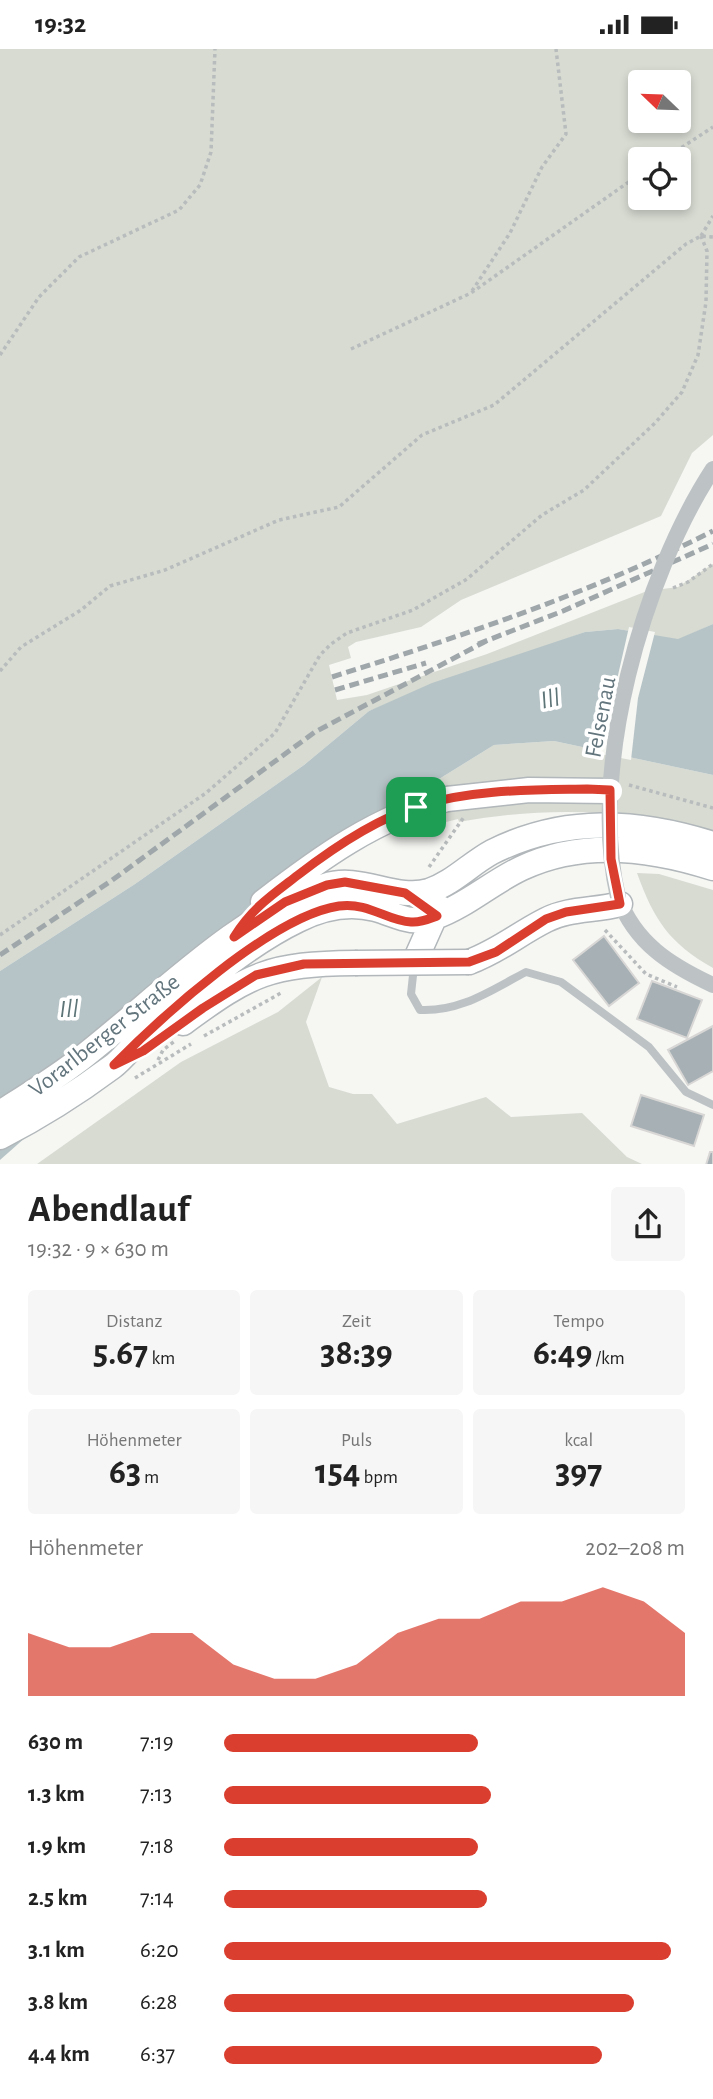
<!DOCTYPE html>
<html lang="de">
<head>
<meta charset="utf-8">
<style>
	:root { --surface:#fff; --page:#f6f6f6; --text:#222; --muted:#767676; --accent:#da3e2f }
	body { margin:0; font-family:"Alegreya Sans",sans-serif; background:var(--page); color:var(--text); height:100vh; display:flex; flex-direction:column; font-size:26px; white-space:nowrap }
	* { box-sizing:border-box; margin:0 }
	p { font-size:23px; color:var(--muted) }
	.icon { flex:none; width:38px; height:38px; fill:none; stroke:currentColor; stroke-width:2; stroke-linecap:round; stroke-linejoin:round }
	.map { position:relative; height:1115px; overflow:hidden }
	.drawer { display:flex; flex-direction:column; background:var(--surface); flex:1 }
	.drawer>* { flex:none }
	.needle { width:46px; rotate:293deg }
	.buttons { position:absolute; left:628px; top:21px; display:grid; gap:14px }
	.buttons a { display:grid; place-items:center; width:63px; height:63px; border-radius:7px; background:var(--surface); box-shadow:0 4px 10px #0003; font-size:35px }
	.pin { position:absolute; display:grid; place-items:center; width:60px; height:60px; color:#fff; margin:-30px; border-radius:14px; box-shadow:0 4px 10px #0006 }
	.round { display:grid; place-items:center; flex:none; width:74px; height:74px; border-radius:7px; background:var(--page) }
	.summary { display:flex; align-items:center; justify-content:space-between; height:119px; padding:0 28px }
	h1 { font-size:38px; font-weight:700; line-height:52px }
	.figures { display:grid; grid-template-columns:repeat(3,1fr); gap:10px; height:119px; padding:7px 28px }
	.figures div { display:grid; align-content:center; border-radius:7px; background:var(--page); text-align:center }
	.figures b { font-size:35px; font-weight:700 }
	.figures small { font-size:19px; font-weight:400 }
	.figures p { font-size:19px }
	.chart { height:196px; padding:14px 28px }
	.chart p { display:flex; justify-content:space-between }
	.chart svg { width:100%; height:126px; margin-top:7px; fill:var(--accent); opacity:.7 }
	ul { padding:0 28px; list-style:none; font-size:23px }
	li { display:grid; grid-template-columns:112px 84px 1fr; align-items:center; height:52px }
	li i { height:18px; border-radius:9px; background:var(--accent) }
	.status { display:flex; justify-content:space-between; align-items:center; height:49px; padding:0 35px; background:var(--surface); direction:ltr }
	.status svg { height:19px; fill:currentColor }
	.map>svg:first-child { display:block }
	.green { fill:#d7dbd2; fill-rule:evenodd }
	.water { fill:#b7c4c7 }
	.pier { fill:#f6f6f3 }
	.building { fill:#a7b0b4; stroke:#d8d7d6; stroke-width:2 }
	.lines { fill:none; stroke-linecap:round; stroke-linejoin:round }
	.primary-casing { stroke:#b1b7ba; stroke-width:27 }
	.path { stroke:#b8bcbd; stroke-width:3.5; stroke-dasharray:3.5 3.5; stroke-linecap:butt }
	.lane { stroke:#bdc3c5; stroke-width:8 }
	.street { stroke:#bdc3c5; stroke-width:16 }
	.primary { stroke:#fff; stroke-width:24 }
	.rail { stroke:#9fa7ab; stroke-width:5; stroke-dasharray:10 5; stroke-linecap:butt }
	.primary-bridge-casing { stroke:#b1b7ba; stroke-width:27; stroke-linecap:butt }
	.street-bridge { stroke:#bdc3c5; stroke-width:16 }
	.primary-bridge { stroke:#fff; stroke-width:24 }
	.route-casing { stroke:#fff; stroke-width:14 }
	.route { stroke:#da3e2f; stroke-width:9 }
	.labels { text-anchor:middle; stroke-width:7; stroke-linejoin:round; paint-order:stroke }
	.street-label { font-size:24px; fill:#63757d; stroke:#fff }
	.water-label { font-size:26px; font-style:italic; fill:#5e7578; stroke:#fff }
</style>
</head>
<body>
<div class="status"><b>19:32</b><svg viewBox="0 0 49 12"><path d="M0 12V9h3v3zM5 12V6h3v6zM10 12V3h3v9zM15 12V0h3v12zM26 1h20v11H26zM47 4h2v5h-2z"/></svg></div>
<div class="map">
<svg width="713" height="1116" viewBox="0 0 713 1116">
	<rect width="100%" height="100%" fill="#f6f6f3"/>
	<!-- green -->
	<path class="green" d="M0,0H713V386L692,404L661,467L461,551L421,578L356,593L348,598L351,609L329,616L337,651L367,646L487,605L647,542L678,538L713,515V575L678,591L618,580L585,583L369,662L304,716L135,835L0,922ZM640,33H679V72H640ZM640,110H679V149H640Z
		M554,692L713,726V782C624,760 549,757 459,773L458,770L418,780L410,748L494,696Z
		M637,824L659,825L713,841V919C669,894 654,871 637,824Z
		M322,928L306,973L329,1038L353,1045H372L397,1075L486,1048L511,1068L582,1064L627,1108L642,1115H37L181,1013L278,963Z"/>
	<!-- water -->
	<path class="water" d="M713,575V726L554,692L494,696L410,748L0,1111V922L135,835L304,716L369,662L432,634L585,583L618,580L678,590Z"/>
	<!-- pier -->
	<path class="pier" d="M629,578L655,583L638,649L631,711L600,705Z"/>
	<!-- building -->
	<path class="building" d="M604,887L639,934L609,957L573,911Z
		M652,932L702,951L687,989L637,970Z
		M713,977V1022L688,1036L668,1001Z
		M641,1046L704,1066L694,1097L631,1077Z
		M710,1103H713V1116H706Z"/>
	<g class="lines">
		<!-- primary casing -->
		<g class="primary-casing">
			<path id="primary" d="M263,853C319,810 376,768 447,750
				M469,913C499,902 518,885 546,871C569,859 596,862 620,855
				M414,914L439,858
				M183,974C251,924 270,915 355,914
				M0,1064C25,1048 51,1032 75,1014C149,958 236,866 325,837C360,825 395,852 429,842C453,834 470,815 492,803C564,767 637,771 713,795
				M0,1088C39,1068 77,1044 112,1018C123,1010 131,998 142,988C186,947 244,897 298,871C322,859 348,853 375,860C397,866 411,877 435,868C466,857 492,833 522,819C583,790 651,799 713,819"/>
		</g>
		<!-- path -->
		<path class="path" d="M664,110L713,78
			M701,187L713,167
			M472,242L510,184L542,118L566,85L556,0
			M351,300L471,244L640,125
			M0,306L39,248L79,208L179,161L200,136L211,103L215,0
			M673,539L688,533L713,515
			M0,622L21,598L81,561L110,537L165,521L279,471L339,458L422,386L494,356L686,195L701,187L713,188
			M629,736L713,759
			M429,818L464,768
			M605,881L646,925L677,938
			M0,886L206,744L275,684L320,606L331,595L347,584L413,561L467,530L542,466L584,441L655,374L682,343L698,306L706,253L707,202L701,187
			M204,987L281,944
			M158,1011L163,1001L176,991
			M135,1029L191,995"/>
		<!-- lane -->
		<path class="lane" d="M414,917L411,945L420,961C461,963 491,941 526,923L561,933L649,998L686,1043L713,1056"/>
		<!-- street -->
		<path class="street" d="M618,848C635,894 670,916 713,936"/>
		<!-- primary -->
		<use href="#primary" class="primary"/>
		<!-- rail -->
		<path class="rail" d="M478,595L563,562L713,495
			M332,628C462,587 591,544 713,482
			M335,641L426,614
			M0,906L111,832L315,683L488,591"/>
		<!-- primary-bridge casing -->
		<g class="primary-bridge-casing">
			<path id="primary-bridge" d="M447,750L529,741L610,742
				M355,914L469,913"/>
		</g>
		<!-- street-bridge -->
		<path class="street-bridge" d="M618,848C588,721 643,527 713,420"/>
		<!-- primary-bridge -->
		<use href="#primary-bridge" class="primary-bridge"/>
	</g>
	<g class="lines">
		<!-- route casing -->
		<g class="route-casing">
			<path id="route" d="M587,740L610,741L611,810L620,855L566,863L546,870L496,903L469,913L304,915L256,926L203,959L143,1002L114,1016C161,968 272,867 339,857C369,853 387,872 411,873C420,874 429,870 437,867L405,844L345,833L327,836L285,853L234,888C252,859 272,846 298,826C333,799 376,770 418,757C473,740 531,741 587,740Z"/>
		</g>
		<!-- route -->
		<use href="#route" class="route"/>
	</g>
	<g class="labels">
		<!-- street labels -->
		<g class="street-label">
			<text transform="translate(600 668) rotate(-79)" y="8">Felsenau</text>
			<text transform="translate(104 986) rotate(-38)" y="8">Vorarlberger Straße</text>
		</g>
		<!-- water labels -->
		<g class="water-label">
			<text transform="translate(550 649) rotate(-11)" y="9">Ill</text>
			<text x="69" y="968">Ill</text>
		</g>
	</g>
</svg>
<div class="buttons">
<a><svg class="needle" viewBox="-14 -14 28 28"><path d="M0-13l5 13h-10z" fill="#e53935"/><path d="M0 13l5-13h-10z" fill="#767676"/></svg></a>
<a><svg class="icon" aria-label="locate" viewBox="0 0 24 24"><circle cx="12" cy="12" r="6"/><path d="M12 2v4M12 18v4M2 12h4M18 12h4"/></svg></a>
</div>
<div class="pin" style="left:416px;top:758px;background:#1e9e55"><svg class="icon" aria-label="arrive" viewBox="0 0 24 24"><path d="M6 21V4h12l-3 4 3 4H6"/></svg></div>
</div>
<section class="drawer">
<div class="summary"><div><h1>Abendlauf</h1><p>19:32 · 9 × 630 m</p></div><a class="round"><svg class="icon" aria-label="share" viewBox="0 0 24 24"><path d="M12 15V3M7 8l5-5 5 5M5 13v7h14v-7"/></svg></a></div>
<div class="figures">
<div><p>Distanz</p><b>5.67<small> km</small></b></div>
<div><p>Zeit</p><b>38:39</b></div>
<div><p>Tempo</p><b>6:49<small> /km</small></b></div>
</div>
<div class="figures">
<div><p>Höhenmeter</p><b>63<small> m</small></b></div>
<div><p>Puls</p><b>154<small> bpm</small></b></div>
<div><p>kcal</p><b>397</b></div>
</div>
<div class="chart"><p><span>Höhenmeter</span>202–208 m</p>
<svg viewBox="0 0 160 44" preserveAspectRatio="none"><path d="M0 44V22L10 27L20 27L30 22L40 22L50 33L60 38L70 38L80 33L90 22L100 17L110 17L120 11L130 11L140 6L150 11L160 22V44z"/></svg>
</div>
<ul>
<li><b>630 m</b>7:19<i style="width:55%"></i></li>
<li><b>1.3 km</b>7:13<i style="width:58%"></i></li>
<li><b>1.9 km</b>7:18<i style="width:55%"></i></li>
<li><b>2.5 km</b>7:14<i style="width:57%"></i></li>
<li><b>3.1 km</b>6:20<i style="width:97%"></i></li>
<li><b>3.8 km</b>6:28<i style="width:89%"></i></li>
<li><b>4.4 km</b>6:37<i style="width:82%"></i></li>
</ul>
</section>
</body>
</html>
